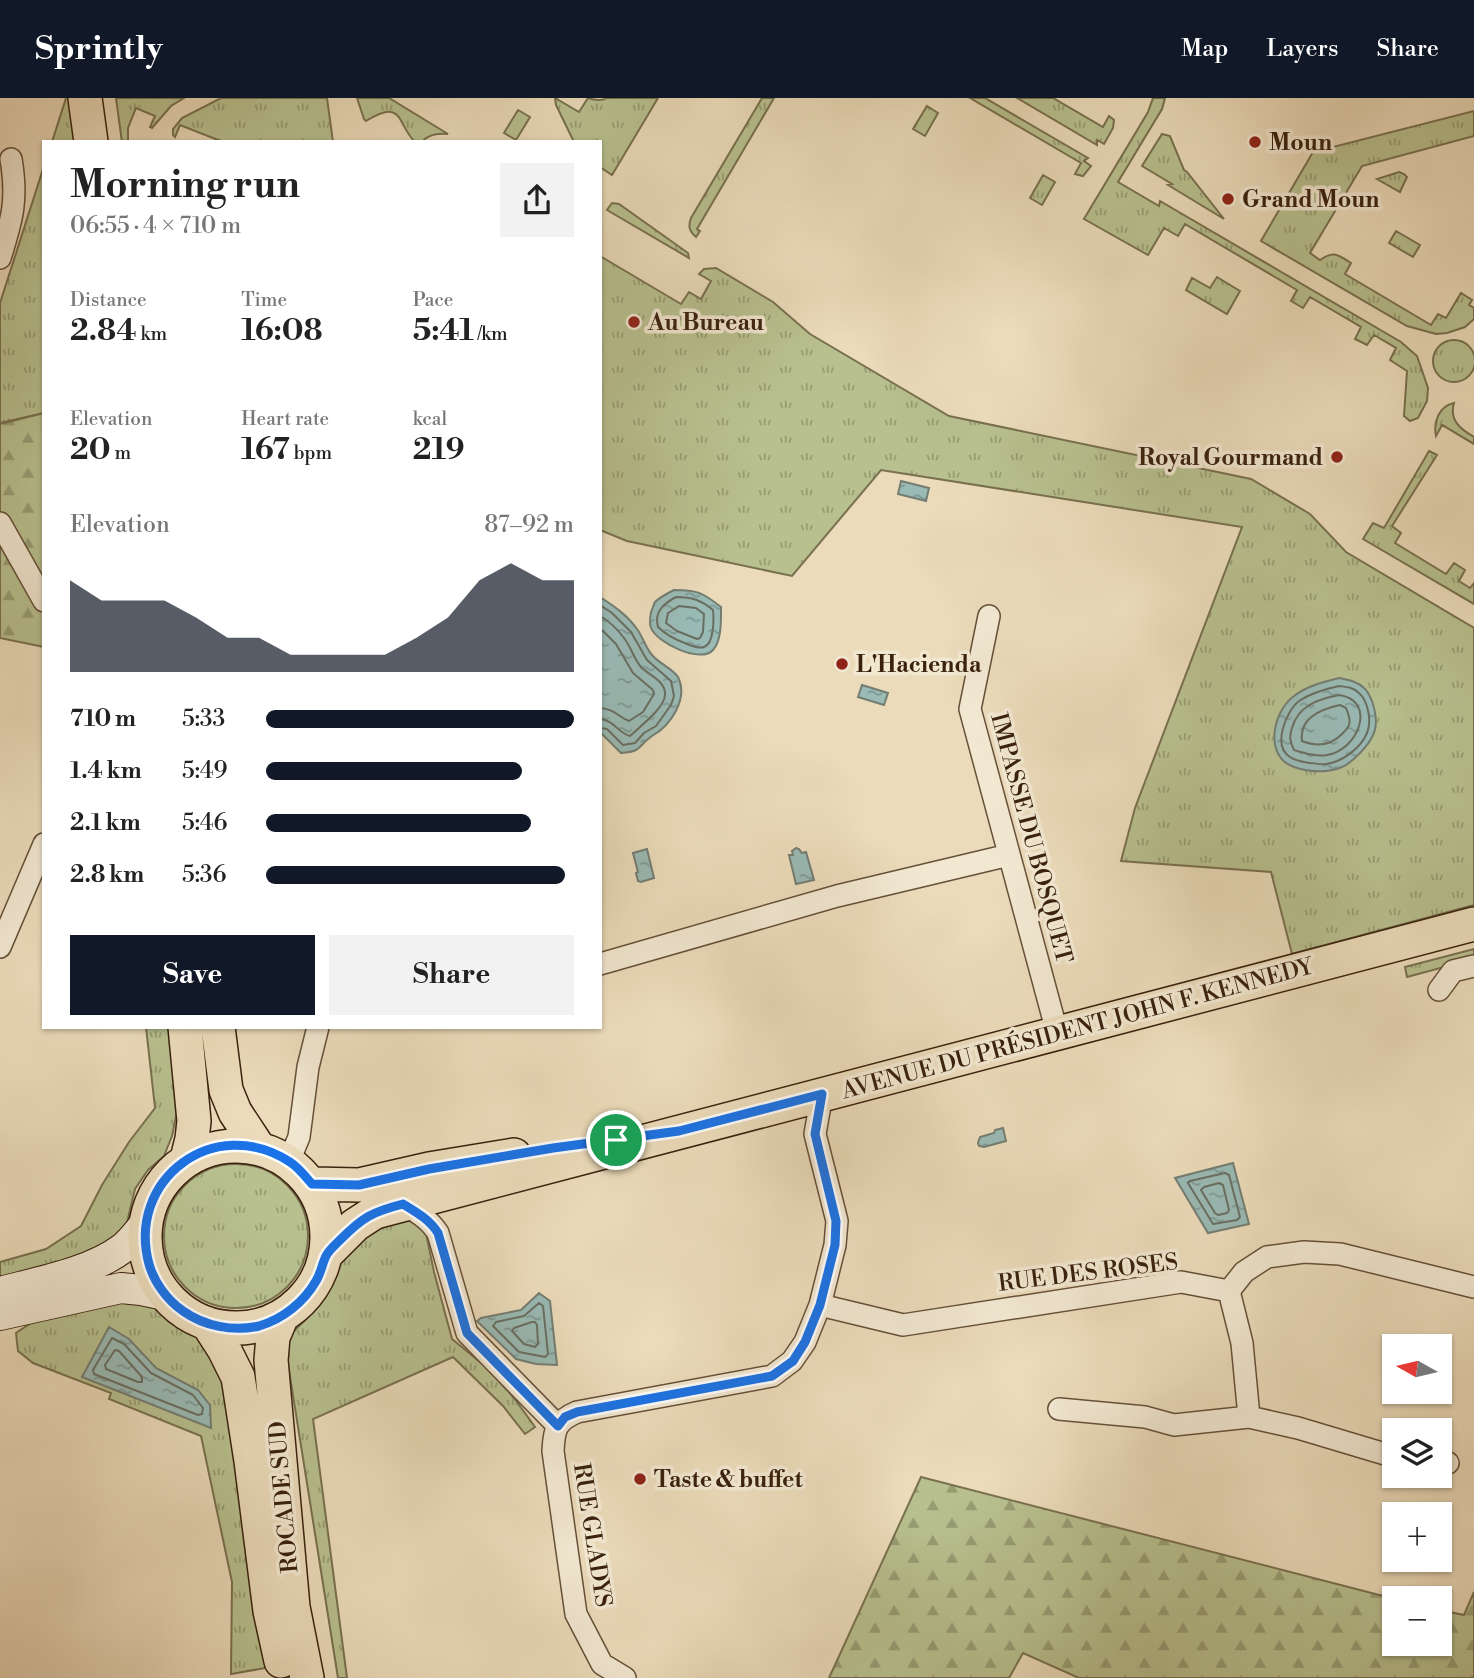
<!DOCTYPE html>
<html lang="en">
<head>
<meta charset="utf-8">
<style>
	:root { --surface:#fff; --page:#f2f2f2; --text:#222; --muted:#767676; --accent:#111827 }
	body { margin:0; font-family:"Libre Bodoni",serif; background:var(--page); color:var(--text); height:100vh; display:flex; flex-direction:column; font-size:26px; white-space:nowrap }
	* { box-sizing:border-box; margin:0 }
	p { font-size:23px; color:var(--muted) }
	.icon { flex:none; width:38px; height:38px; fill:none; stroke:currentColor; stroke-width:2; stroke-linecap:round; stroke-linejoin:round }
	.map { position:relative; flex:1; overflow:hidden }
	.sheet { position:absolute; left:42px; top:42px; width:560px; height:889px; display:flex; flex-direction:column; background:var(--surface); border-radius:0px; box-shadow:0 2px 5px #0004 }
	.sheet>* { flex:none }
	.needle { width:46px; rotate:278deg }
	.controls { position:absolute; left:1382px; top:1236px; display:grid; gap:14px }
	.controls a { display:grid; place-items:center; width:70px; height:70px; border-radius:0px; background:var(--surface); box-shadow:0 2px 5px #0004; font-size:35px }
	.pin { position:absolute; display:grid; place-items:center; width:60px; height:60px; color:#fff; margin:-30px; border:4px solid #fff; border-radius:50%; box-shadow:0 2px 7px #0007 }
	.round { display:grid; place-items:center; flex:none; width:74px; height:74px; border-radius:0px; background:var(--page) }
	.headline { display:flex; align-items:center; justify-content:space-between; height:119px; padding:0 28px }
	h1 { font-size:38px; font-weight:800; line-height:52px }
	.metrics { display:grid; grid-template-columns:repeat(3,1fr); gap:10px; height:119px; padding:7px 28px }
	.metrics div { display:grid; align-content:center }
	.metrics b { font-size:30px; font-weight:800 }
	.metrics small { font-size:19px; font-weight:400 }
	.metrics p { font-size:19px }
	.chart { height:196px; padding:14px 28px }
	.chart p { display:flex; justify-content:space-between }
	.chart svg { width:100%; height:126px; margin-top:7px; fill:var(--accent); opacity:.7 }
	.button { display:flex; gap:14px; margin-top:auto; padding:14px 28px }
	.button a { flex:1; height:80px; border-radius:0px; background:var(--accent); color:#fff; font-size:28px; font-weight:800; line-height:80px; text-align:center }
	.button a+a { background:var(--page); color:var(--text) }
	ul { padding:0 28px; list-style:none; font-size:23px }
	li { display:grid; grid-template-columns:112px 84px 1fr; align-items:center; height:52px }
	li i { height:18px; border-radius:9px; background:var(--accent) }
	header { display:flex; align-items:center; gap:42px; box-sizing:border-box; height:98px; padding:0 35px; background:var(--accent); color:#fff }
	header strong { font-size:33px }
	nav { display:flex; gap:38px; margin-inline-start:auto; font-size:24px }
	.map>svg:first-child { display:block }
	.grass { fill:url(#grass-tufts); stroke:#78704e; stroke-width:2 }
	.forest { fill:url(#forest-firs); stroke:#78704e; stroke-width:2 }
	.water { fill:url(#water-ripples); stroke:#737d72; stroke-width:2 }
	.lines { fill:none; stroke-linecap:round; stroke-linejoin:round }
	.shore { stroke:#696e61; stroke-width:2 }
	.street-casing { stroke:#665038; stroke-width:24 }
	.secondary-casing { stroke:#39210d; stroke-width:32 }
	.primary-casing { stroke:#39210d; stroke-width:36 }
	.street { stroke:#f2e8d2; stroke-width:21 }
	.secondary { stroke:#f2e8d2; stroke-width:30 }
	.primary { stroke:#ebdbba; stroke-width:33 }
	.route-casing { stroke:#fff; stroke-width:14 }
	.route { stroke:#1a73e8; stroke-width:9 }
	.poi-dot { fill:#8f2418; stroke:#f2e8d2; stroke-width:2.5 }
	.labels { text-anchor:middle; stroke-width:7; stroke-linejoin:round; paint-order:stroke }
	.poi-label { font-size:23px; font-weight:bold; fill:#39210d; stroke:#f2e8d2; text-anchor:start }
	.street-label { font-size:23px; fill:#39210d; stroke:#f2e8d2 }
</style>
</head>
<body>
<header>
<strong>Sprintly</strong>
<nav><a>Map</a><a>Layers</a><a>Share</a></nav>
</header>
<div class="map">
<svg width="1474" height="1580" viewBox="0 0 1474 1580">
	<defs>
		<pattern id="grass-tufts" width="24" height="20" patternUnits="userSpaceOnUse" patternTransform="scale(1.75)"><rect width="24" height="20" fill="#b8c08f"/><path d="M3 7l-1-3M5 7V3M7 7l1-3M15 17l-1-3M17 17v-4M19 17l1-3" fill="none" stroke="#979c73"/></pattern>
		<pattern id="forest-firs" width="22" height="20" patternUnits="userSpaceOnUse" patternTransform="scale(1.75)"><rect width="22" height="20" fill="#b8c08f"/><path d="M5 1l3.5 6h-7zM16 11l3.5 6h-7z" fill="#979c73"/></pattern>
		<pattern id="water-ripples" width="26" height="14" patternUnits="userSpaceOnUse" patternTransform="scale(1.75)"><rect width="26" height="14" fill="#99bab5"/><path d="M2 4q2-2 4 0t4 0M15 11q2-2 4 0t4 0" fill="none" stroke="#7e9792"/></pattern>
	</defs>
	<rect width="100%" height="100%" fill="#ebdbba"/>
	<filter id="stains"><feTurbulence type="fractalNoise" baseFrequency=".00286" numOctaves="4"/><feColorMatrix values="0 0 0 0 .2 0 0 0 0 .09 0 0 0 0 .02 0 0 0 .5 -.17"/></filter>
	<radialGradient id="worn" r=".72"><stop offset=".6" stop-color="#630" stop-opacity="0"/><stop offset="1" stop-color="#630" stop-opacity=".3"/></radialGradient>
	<!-- grass -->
	<path class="grass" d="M66,0H72L78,44H52Z
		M116,0H184L171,8L152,30L150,29L155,18L136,10L128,30V44H122Z
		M221,0H327L333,44H223L180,27L175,39L173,37V31L182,20Z
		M357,0H389L448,36C438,35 428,36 422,44H415C396,25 404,0 366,23L364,21Z
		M555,0L579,14L588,0C594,2 601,4 607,0H658L612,77L600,69V44H574L556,7Z
		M762,0H774L697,131L700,133L696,139C689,133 688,128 691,120Z
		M970,0H985L1088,60L1084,63L1091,68L1083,78L1075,76L1081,65Z
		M1017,0H1053L1103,29L1109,18L1114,22L1113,30L1104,46L1097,42V47Z
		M1153,0H1165L1162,11L1118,84L1159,108L1160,103L1401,244L1417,258L1428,290L1427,303L1418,320L1410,323L1404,318L1407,273L1390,262L1396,250L1374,237L1367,247L1355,241L1361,229L1310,199L1303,210L1291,203L1297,192L1185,126L1178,138L1164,130L1148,157L1084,121L1148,14Z
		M927,8L938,15L925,38L913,31Z
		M518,12L530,19L516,42L504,35Z
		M1474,13V38L1362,68L1310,155L1320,162C1334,152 1338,157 1351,165L1345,176L1431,227L1438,216L1446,220L1461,195L1472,202L1469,207L1474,210V221L1465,229L1447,235L1436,236L1407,228L1261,143L1313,54Z
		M1162,36L1170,38L1184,72L1187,74L1224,121L1168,87L1172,86L1142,68Z
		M44,68V315L0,325V205Z
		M1399,74L1404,76L1407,79L1400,94L1377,81Z
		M1043,77L1055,84L1042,107L1030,100Z
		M612,105L619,106L688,155L689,160L607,112Z
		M1396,133L1420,147L1413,159L1389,145Z
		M600,158L681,206L689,194L701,201L711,183L699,176L704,171L716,170L773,204L810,236L949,318L1251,381L1310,416L1346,454L1474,530V807L1292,856L1271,774L1121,763L1135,710L1242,429L881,372L792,478L627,443L600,432Z
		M1217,179L1240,193L1227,216L1186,192L1192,180L1210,190Z
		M1433 263a21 21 0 1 1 42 0a21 21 0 1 1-42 0Z
		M1454,305C1449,322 1460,331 1474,339V346L1442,327L1436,338C1433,324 1439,308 1454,305Z
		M1429,353L1437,357L1392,428L1401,435L1395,445L1446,476L1454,465L1465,472L1459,483L1470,490L1474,485V506L1363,441L1373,425L1384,430Z
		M1474,851V861L1407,879L1405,869Z
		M146,929H173L180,999L172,1038L164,1058L148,1072L135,1091L125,1133L101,1153L0,1181V1164L46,1151L81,1128L102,1087L129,1044L155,1010Z
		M164 1138a72 72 0 1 1 144 0a72 72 0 1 1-144 0Z
		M408,1117L426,1135L434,1174L452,1241L486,1269L514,1300L535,1329L525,1336L503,1308L453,1259L313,1321L347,1580H338L288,1266L289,1238L309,1218L327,1196L342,1160L358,1134Z
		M134,1204L161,1212L178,1225L204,1238L225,1281L271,1569L231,1576L232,1484L201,1338L109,1301L111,1295L33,1265L18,1253L16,1235L34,1223L108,1205Z"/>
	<!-- forest -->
	<path class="forest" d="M44,315V549L0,540V326Z
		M921,1379L1395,1501V1545H1440V1512L1464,1517L1474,1494V1580H1079L1023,1555L1009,1580H829Z"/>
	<!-- water -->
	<path class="water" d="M901,383L929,390L926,403L898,396Z
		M674,492C697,492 702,494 721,509C721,521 722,542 713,552C701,566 657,545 651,530C649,525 650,520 651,514C652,512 654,506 655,504C660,499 668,495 674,492Z
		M600,499C614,508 627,517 637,531C643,539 646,551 653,558C660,566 673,571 678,579C689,601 670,628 652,638C636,649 644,653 621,655L600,634Z
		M1339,580C1348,582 1357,583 1364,590C1368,593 1370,599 1372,603C1380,627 1376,639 1359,656C1354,661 1348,667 1342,669C1327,675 1309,674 1294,669C1264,659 1272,614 1294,598C1307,588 1323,584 1339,580Z
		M862,587L888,595L884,607L858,599Z
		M796,750L799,751L802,755L806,754L814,782L796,786L789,757H793L792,753Z
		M647,751L654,780L641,784L638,783L636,775L638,774L633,755Z
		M1003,1030L1006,1043L984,1049L979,1048L978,1045L980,1039L994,1035L995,1032Z
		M1233,1065L1249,1126L1208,1135L1175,1080Z
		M539,1195L550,1203L557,1267L536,1266L516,1261L477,1223L481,1220L521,1212Z
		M109,1229L129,1241L156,1270L198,1292L210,1307L211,1330L82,1279Z"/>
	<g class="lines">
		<!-- shore -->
		<path class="shore" d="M676,499C692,499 701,502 713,512C714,521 714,546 704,549C699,551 692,548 687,546C676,542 667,538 658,529C654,514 663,506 676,499Z
			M600,507L612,515L631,534L647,562L671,583L674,598L671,607L656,628L644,635L635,645L623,647L607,631L600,630
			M679,508L696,510L704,516L703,534L700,540L697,541L677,533L666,525L668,515Z
			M600,518C609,523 618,532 624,540C631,549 634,561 641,569C650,578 666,583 665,597C664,611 639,629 630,638C618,635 614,622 600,621
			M600,530L616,546L633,575L653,592L654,596L643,614L629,623C618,619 615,611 600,610
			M1339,588C1346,589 1353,589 1359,595C1368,603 1372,623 1367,635C1361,650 1342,664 1326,666C1321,667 1315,665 1310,665C1304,664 1295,663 1290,659C1272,648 1286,613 1299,603C1311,595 1325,591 1339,588Z
			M1339,597C1377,602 1359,652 1327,657C1316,659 1304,655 1294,652C1290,644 1289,639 1292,630C1298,608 1318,601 1339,597Z
			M1340,607L1346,610C1348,615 1351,621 1349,627C1348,630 1345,633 1343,635C1331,648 1317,649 1302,643C1299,620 1321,611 1340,607Z
			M1225,1075L1229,1077L1240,1119L1237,1122L1213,1126L1188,1085L1190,1083Z
			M1219,1085L1223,1087L1229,1112L1227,1115L1218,1117L1215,1115L1201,1092L1204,1089Z
			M539,1205L543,1208L548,1256L545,1259L519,1254L493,1228L496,1224L524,1218Z
			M532,1224H535L537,1227L538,1246L535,1249L524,1246L512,1233L514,1230Z
			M112,1240L124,1246L151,1275L193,1297L203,1310L202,1316L198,1317L94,1276L93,1272Z
			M115,1252L119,1253L142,1279V1284H138L106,1271L105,1267Z"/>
		<!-- street casing -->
		<g class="street-casing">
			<path id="street" d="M0,160C12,122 18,102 11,61
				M0,425L44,503
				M989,518L970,611L1057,934
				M0,849L44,746
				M600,866L837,798L1009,757
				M1439,892L1453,873L1474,868
				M289,1063L299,1039L308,969L318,929
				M403,1106C417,1114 429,1121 438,1135L467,1235L558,1328
				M1229,1193L1244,1174L1267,1159L1304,1154L1340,1156L1474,1189
				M1229,1193L1242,1245L1249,1319
				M820,1207L903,1227L1181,1184L1229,1193
				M1059,1311L1145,1319L1174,1327L1249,1319L1298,1330L1395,1359
				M1440,1364L1448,1365
				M625,1580L602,1566L576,1516L553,1353C554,1331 556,1323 577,1314L772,1278L792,1263L805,1244L820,1207L835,1147L837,1123L815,1036L822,996"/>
		</g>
		<!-- secondary casing -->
		<g class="secondary-casing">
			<path id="secondary" d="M0,1194C38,1184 92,1174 123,1150C131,1144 138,1134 145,1126
				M0,1217L121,1190L141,1192L165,1197"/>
		</g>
		<!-- primary casing -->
		<g class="primary-casing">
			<path id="primary" d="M85,0L91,44
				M185,929L194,1023L192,1041L187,1061
				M218,929L226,992L235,1014L258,1049
				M145 1139a91 91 0 1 1 182 0a91 91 0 1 1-182 0Z
				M312,1086L359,1087L429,1071L514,1057
				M326,1156L355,1127L375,1114L1474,826
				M282,1218L273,1239L271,1262L293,1509L307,1580
				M208,1226L224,1251L238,1279L251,1363L270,1513L281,1563"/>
		</g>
		<!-- street -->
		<use href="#street" class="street"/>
		<!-- secondary -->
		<use href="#secondary" class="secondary"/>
		<!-- primary -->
		<use href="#primary" class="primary"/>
	</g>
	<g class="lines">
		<!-- route casing -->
		<g class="route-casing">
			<path id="route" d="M822,996L815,1036L836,1123L835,1147L820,1207L805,1244L793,1263L772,1278L577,1314L565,1319L558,1328L467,1235L438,1135C429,1121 416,1114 403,1106C372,1114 363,1119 340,1142C335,1147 329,1152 326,1158C322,1166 321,1175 316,1183C304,1204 283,1221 259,1228C233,1234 204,1228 183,1213C167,1202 154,1184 149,1166C126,1081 215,1015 290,1064C299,1070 305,1078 312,1086L359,1087L429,1071L553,1050L679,1033Z"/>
		</g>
		<!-- route -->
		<use href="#route" class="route"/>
	</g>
	<!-- markers -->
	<g class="poi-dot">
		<circle cx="1255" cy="44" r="7"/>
		<circle cx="1228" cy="101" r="7"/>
		<circle cx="634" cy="224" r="7"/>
		<circle cx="1337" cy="359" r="7"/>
		<circle cx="842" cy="566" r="7"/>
		<circle cx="640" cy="1381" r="7"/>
	</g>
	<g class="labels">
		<!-- poi labels -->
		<g class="poi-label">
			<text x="1269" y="52">Moun</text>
			<text x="1242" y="109">Grand Moun</text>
			<text x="648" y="232">Au Bureau</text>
			<text x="1323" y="367" text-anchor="end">Royal Gourmand</text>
			<text x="856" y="574">L'Hacienda</text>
			<text x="654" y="1389">Taste &amp; buffet</text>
		</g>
		<!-- street labels -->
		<g class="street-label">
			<text transform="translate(1032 740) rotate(75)" y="8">IMPASSE DU BOSQUET</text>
			<text transform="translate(1077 930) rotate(-15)" y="8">AVENUE DU PRÉSIDENT JOHN F. KENNEDY</text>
			<text transform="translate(1088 1174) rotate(-7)" y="8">RUE DES ROSES</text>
			<text transform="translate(283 1399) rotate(-95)" y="8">ROCADE SUD</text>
			<text transform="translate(593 1437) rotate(81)" y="8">RUE GLADYS</text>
		</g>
	</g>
	<rect width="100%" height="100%" filter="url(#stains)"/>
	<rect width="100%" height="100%" fill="url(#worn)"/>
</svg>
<div class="controls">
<a><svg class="needle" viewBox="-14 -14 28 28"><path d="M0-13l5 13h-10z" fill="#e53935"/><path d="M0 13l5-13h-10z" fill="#767676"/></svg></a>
<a><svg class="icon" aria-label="layers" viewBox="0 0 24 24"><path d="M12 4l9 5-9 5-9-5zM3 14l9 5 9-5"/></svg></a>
<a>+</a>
<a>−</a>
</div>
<div class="pin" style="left:616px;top:1042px;background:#1e9e55"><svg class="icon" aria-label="arrive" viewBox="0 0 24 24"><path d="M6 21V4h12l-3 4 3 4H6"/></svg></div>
<section class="sheet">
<div class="headline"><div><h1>Morning run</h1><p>06:55 · 4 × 710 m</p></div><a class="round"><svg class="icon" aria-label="share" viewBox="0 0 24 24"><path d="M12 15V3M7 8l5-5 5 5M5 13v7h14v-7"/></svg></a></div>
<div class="metrics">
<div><p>Distance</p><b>2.84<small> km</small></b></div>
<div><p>Time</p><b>16:08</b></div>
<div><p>Pace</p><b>5:41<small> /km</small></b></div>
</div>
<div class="metrics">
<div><p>Elevation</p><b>20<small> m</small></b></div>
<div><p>Heart rate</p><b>167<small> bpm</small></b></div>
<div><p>kcal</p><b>219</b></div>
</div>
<div class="chart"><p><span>Elevation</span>87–92 m</p>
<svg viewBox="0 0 160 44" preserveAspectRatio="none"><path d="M0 44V12L10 19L20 19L30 19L40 25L50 32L60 32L70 38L80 38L90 38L100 38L110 32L120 25L130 12L140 6L150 12L160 12V44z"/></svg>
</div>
<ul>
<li><b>710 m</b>5:33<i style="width:100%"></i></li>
<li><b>1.4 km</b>5:49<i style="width:83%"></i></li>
<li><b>2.1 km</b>5:46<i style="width:86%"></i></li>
<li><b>2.8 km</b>5:36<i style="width:97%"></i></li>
</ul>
<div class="button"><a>Save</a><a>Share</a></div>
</section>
</div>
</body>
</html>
